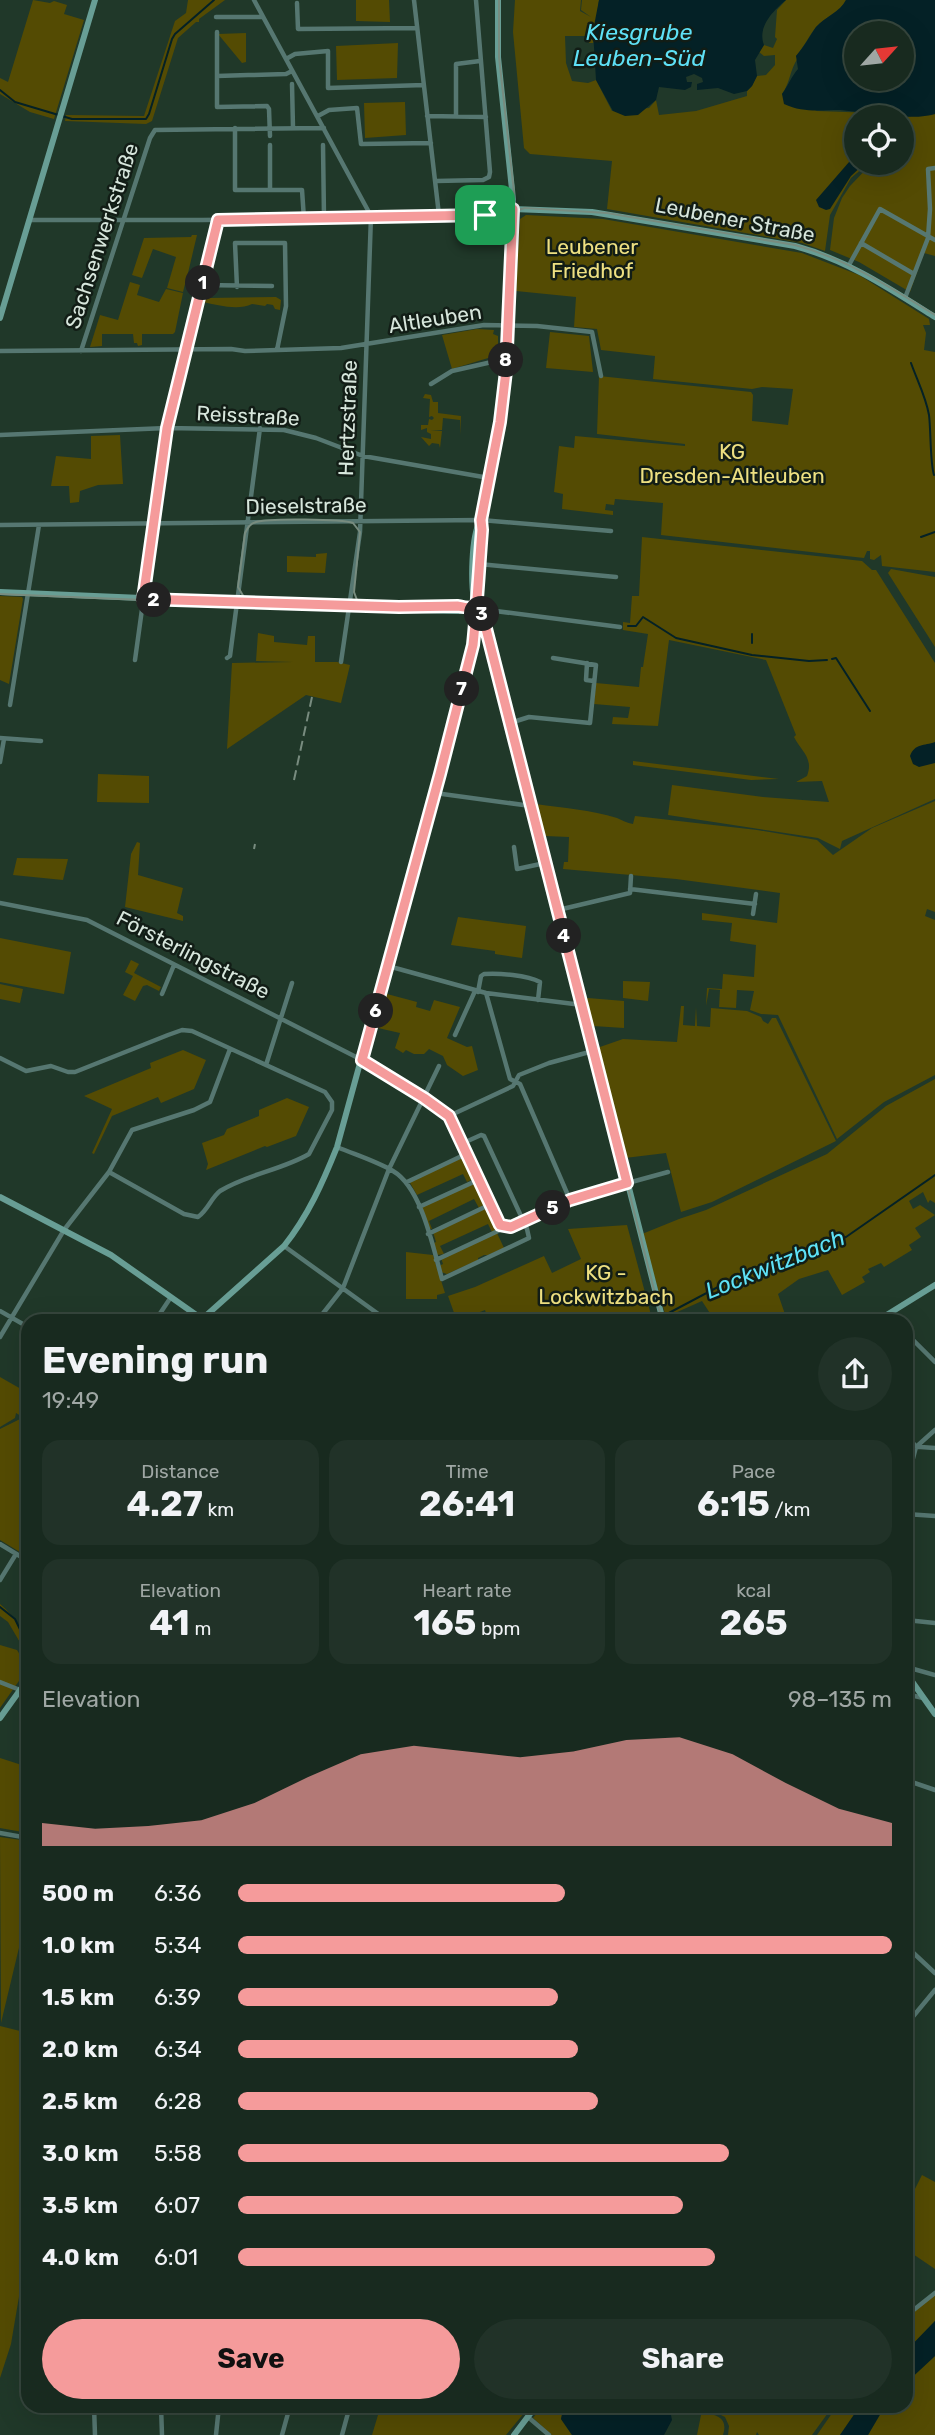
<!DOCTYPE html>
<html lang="en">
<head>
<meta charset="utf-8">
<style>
	:root { --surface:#182a1f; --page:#213228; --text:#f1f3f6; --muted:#9fa7a4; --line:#36463d; --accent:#f59b9b }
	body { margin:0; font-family:Rubik,sans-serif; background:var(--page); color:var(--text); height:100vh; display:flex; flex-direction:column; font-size:26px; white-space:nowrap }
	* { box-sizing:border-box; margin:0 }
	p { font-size:23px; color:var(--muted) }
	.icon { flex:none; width:38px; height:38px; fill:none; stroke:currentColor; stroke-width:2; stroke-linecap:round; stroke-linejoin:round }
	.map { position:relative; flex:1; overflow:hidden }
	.sheet { position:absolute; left:21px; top:1314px; width:892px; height:1099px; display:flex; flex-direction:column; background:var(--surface); border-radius:21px; box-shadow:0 7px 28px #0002,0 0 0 2px var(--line) }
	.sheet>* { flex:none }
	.needle { width:46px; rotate:63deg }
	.fabs { position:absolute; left:844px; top:21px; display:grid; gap:14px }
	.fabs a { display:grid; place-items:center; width:70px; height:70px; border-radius:50%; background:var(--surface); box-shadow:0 7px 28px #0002,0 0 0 2px var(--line); font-size:35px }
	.pin { position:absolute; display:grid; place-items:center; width:60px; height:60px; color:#fff; margin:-30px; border-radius:14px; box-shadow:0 4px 10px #0006 }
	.km { position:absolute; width:35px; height:35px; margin:-18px; border-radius:50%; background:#222; color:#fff; font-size:19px; line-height:35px; text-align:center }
	.round { display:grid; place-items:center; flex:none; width:74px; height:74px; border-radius:37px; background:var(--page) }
	.headline { display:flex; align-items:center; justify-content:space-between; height:119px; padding:0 21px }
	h1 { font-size:38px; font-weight:700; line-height:52px }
	.metrics { display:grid; grid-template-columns:repeat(3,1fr); gap:10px; height:119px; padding:7px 21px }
	.metrics div { display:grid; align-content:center; border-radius:18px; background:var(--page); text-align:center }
	.metrics b { font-size:35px; font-weight:700 }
	.metrics small { font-size:19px; font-weight:400 }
	.metrics p { font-size:19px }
	.chart { height:196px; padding:14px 21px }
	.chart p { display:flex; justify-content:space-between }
	.chart svg { width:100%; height:126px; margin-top:7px; fill:var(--accent); opacity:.7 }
	.button { display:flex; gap:14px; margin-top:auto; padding:14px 21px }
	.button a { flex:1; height:80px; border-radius:42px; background:var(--accent); color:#111; font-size:28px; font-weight:700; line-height:80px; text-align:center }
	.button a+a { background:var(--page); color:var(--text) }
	ul { padding:0 21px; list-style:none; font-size:23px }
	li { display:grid; grid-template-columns:112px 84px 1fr; align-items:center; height:52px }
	li i { height:18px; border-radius:9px; background:var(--accent) }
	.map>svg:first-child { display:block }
	.green { fill:#544b03 }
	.water { fill:#042126; fill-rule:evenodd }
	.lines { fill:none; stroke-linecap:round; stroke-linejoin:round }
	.stream { stroke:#042126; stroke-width:2 }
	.street { stroke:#567771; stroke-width:4.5 }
	.secondary { stroke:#689e95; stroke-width:6 }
	.tram { stroke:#788c7f; stroke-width:2 }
	.rail { stroke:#788c7f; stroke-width:2; stroke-dasharray:10 5; stroke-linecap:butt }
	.route-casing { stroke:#fff; stroke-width:14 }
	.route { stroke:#f59b9b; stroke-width:9 }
	.labels { text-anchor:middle; stroke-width:5; stroke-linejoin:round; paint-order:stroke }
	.street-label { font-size:21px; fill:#d7e6dc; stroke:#121d16 }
	.park-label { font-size:21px; fill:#eee081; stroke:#121d16 }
	.water-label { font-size:23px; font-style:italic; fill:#5ee1f6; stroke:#121d16 }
</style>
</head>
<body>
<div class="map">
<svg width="935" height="2435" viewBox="0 0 935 2435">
	<rect width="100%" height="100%" fill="#203829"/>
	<!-- green -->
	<path class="green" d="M33,0L50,3L54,1L67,5L64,14L84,20L54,119L30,112L0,94V78L8,82Z
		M188,0H225L199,19V22H196L178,38L152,121L146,124L65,121L66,115L144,116L175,21L186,13Z
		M356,0H389L390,22L356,21Z
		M515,0H581L580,11L591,17L581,10L582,0H599L593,43H589V38L585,36H565L566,63L572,81L588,83L596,80L612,111L649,108L656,100L659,115L696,111L747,96V91L752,86L757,76L766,75L775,65V55L764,56L759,52L764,45L773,48L777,39L775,37L777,10L786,0H846C840,12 825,17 816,27C809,36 804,47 796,56L798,58C790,69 790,83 782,94L817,111L876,113L886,117L890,115L900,117H856V163H869L851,178L830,215L825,251L802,243L607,209L612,161L530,154L524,148L513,32Z
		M246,33V62L242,63L218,34Z
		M398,43L397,78L337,80L336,46Z
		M405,102L406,135L365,138L364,103Z
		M935,114V256L924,253L910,292L859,262L830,250L834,218L842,198L850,186L872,163H901V117Z
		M526,215L603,219L802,253L859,275L929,319L930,325H923L926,333L924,350L935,352V572L882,566L881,555L874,560L870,559V551H867L864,558L661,535L663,503L615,499L614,505L606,504L605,510L613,511V515L562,509L563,494L554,492L559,446L574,448L575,436L685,446V444L597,434L599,376L751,392L753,395L752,421L788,425L793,389L762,387L752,389L653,379L655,356L601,350L597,329L574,327L576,297L516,291L520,219Z
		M192,235H197L188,273L198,276L196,282L186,280L183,292L167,288L176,257L153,249L142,278L132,275L144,238L191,237Z
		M130,282L140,285L137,295L159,302L166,289L183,293L175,332L173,334H142V345L138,346L137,343H134L133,334H102V346L90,347L100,315L118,320Z
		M204,293H207L209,298L276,297L281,300L280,310L275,309L273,305L267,304L265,306L252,304C238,311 217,305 203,302Z
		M477,329L494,330L493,334L498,336V355L452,369L442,335Z
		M550,332L589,336L593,372L546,368Z
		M425,394L431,395L433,402H438V413L461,416L460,435V420L443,418L442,430H431L442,431L440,448L439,444L432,443L429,446L421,437L431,439V434L427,432V428L421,430V425H428L429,419L432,420L434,418L432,416L429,417L430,399L423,398Z
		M120,435L123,484L98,485L80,491L79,502L70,503L69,486H51L56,456L91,459V436Z
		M642,537L862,561L872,570H876L935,663V799L842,841L840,849L818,838L668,815L672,785L763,797L829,802L822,781L796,782L807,776C814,758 801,751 794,737L796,735L766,660L669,640L658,726L612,724L613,717L628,718L630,707L594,704L596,683L639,687L641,667H643L648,634L623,630V622L630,623L632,596H639Z
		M327,553L325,573L287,572V556L316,557V554Z
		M891,569L935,577V647L888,573Z
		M0,596L22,597L23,599L9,684L0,680Z
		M258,633L274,636V642L307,645L308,636H315V662H337L350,665L341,703L306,695L227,749L232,663L293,662L256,661Z
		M633,761L779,779L751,780L633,765Z
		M98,774L149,776V803L97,802Z
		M935,801V912L927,909L925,916L935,920V1075L884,1102L837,1139L778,1015L761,1014L750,1010L754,991L737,990L736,1008L719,1007L720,990L709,989L706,1006L707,988L722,989L723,974L754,977L756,945L730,941L732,923L702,920V913L777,923L780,893L676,879L563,869L564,862H568L569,837L545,836L536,804C563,808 591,810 617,818C622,820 627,823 633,824L635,816L757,830L817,840L833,855L872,828Z
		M137,842L140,843L138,875L183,888L177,913L183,916V921L125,907L131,854Z
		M17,858L68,859L63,880L13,875Z
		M458,917L526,926L522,958L495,954V951L451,945Z
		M0,938L71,952L64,994L0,982Z
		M131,960L139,964L134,973L161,987L159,991L147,985L143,986L135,1001L123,995L133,976L125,972Z
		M623,981L650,982L648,1001L623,998Z
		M0,984L23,989L20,1003L0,999Z
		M387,994L417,1002L416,1007L430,1011L434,1000L460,1007L447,1038L467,1047L472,1046L478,1070L463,1076L447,1065L443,1056L429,1049L424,1054H414L406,1050L403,1053L395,1048L400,1033L378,1028Z
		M588,998L624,1001V1028L593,1026L586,999Z
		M681,1006H684L683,1025L695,1026L696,1007L697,1026L710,1027L711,1008L747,1011L761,1017L763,1021L768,1024L772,1018H776L836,1141L712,1202L681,1212L666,1153L625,1158L597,1048L623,1039L677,1042Z
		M183,1050L206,1060L194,1089L161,1103L158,1097L112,1116L94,1154L92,1153L112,1109L84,1096L151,1068L150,1063Z
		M935,1079V1203L930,1200L928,1203L923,1192L909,1201L913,1209L920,1205L935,1215L915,1228L921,1237L909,1245L912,1250L884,1267L881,1263L868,1269L870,1272L862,1277L865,1282L842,1295L828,1270L799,1279L778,1294L787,1320L715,1321L702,1301L666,1317L642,1234L679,1219L706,1210L827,1154L886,1106Z
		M287,1098L309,1107L296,1136L267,1147L265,1146L206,1170L208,1164L202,1143L224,1135L227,1129L259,1116V1110Z
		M462,1157L473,1179L467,1182L463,1174L417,1195L409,1181Z
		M473,1182L484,1205L479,1208L474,1199L429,1221L432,1229L428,1228L420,1207Z
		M485,1208L496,1230L492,1232L488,1224L440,1246L444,1254L437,1255L432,1244L436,1242L433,1232Z
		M627,1225L651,1315L631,1321H464L486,1313L485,1310L457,1321L448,1296L475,1287L544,1256L552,1273L581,1259L568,1229Z
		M497,1233L504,1248L488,1255H484L478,1258V1260L447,1274L441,1272L439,1266L443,1264L441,1258Z
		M406,1252L433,1255L445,1293L437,1295V1299H406Z
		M0,1377L28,1393V1413L21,1416L16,1413L15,1418L0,1427Z
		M28,1415V1557L0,1540V1429Z
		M0,1604C17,1619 28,1633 28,1656L8,1622L0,1616Z
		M0,1645L17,1650L28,1668L0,1708Z
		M0,1758L28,1767V1833L0,1828Z
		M0,1837L28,1841V1910L1,2023Z
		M0,2026L28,2033V2268L24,2267L11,2344L0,2378Z
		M922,2175L935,2182V2269L907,2250V2205Z
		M935,2294V2321L907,2350V2316Z
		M935,2356V2435H868L885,2406H906L907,2382Z
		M317,2406H530L506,2435H372L378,2415Z
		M542,2406H564L561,2419L572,2435H552L533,2418Z
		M702,2406H833L812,2435H759L757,2432L756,2435H728L729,2426L725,2417Z
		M837,2406H860L840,2435H817Z
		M705,2412C719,2416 728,2419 723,2435H697L701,2415Z"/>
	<!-- water -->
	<path class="water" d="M599,0H786C773,11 757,27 764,45L755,60L757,76L752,86L747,91L734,94L718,88L697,90V84L703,82L702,78L694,74L686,77L687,82H692L691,87L685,90L659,87L656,100L638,115L625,116L613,111L596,80L593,31Z
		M846,0H935V114C921,118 895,119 884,109C869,116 855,111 840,110C820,110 803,113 784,104L782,94C788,86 791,77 798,69L796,56C804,47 809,37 816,27C825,17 840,12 846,0ZM856,33H901V79H856Z
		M856,154V163H865L851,176L830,209L826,210L819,207L816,200Z
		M935,742V763L919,767L913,764L910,756C915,743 924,746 935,742Z
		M935,2321V2356L907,2382V2350Z
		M564,2406H666L670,2410L672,2420L664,2435H572L561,2419Z
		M860,2406H885L868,2435H840Z"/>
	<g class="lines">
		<!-- stream -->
		<path class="stream" d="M0,90L15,102L72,119H146L149,114L172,39L175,34L214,0
			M911,363C917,380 926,397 929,415C931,431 930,463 934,475
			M921,537L935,532
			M628,626H636L643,617L676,638L752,655L809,661L827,660
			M752,634V643
			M832,659L836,658L870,711
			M645,1321L665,1315L752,1269L846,1237L935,1175
			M0,1607L15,1619L28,1646"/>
		<!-- street -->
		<path class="street" d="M254,0L371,216L360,532L341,662
			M414,0L439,215
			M297,3L298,29L417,28
			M216,17H263
			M217,32V107L267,106L269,109L270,136
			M286,59L295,54L328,51V88L424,85
			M217,76L286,74L292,71
			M292,84L293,128
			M318,116L329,110L357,108L361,144L431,143
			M427,116L486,117
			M456,116V64L480,61
			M235,128V190H302L304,219
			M270,145V190
			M323,145L324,218
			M436,181L483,180L489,177L490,172L476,0
			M29,220C142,220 256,221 369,216C417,213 465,219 512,209
			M861,243L914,274
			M849,265L880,209L935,240
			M202,285L272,286
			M237,287L235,243H285L286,306L277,350
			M905,298L928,238L930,209L928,169L935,168
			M0,351L231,349L245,351L341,348L484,325L537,326L592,332L601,376
			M81,351L150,138L155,130L324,128
			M431,384L452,371L505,359
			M0,435L167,428L284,430L316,438L363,456L489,478
			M0,525L481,520L611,531
			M479,564L616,577
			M480,609L620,627
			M227,658L230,656L260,428
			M135,660L167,428L218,220
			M587,663L586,680L594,681
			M10,705L39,525
			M510,723L529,717L590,723L596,665L553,658
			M0,738L41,741
			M0,762L4,739
			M435,793L531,806
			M514,847L517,869L545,863
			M630,889L755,904
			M0,903L87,920L362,1060L424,1098L449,1116L500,1225L511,1227L584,1195L668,1172
			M558,910L630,893L631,876
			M753,914L756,894
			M388,966L486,993L582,1005
			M478,992L481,976L484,974C499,973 527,975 540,982L538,1000
			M486,993L510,1079L520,1084L570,1200
			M162,994L174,965
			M455,1035L475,991
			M0,1058L26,1071L51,1066L68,1072H75L168,1035L182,1030L192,1031L325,1092L332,1102V1110L309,1154C282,1170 247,1174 220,1191C211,1198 208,1210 198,1217L184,1214L109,1172
			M266,1065L292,983
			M449,1116L513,1086L519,1075L549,1063L593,1051
			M337,1147C356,1155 376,1161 393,1171C422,1188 433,1248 442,1279L529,1238L527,1229L484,1136L481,1135L461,1144
			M407,1182L466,1154
			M419,1207L478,1180
			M428,1234L489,1205
			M284,1246L388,1321
			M436,1260L498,1231L500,1225
			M0,1311L28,1327
			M892,1313L898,1321
			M155,1321L171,1297
			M317,1321L343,1288L389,1169L439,1066
			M906,1333L935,1362
			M0,1337L64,1230L109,1172L132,1130L194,1110L210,1102L230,1049
			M906,1433L916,1447
			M906,1446L935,1448
			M906,1485L916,1447L935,1430
			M906,1514L935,1516
			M0,1544L28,1561
			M0,1580L16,1554
			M906,1620L935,1623
			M906,1670L910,1668L935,1675
			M0,1682L20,1690
			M906,1694L923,1698
			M906,1780L935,1790
			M0,1833L28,1838
			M906,1946L935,1973
			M906,2025L935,1990
			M906,2316L935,2293
			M94,2406L95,2435
			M161,2406L162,2435
			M528,2417L549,2435
			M216,2435L219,2406
			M282,2435L290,2406
			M342,2435L348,2413"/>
		<!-- secondary -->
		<path class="secondary" d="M513,209L592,212L795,246C847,260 889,288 935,317
			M0,318L95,0
			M0,592L236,602L458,606L467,609
			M474,600C471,582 471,538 480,521
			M479,601L663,1321
			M422,610L459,611L467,609
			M0,1197L111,1255L202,1319
			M200,1321L284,1246C308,1216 323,1182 337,1147L468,669L475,624L481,520L500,422L508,325L513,199L498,57V0
			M877,1321L935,1285
			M906,1673L935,1714
			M0,1718L28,1679
			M514,2435L536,2406"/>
		<!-- tram -->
		<path class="tram" d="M512,219L518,210L525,208L607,213L795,245C847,259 890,287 935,315
			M476,592L662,1321
			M0,594L143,600L462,609L474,603L479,589L486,497L501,422L507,371L514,224V192L499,57V0
			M255,603L245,599L238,587L245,533C248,527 250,524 256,522C268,518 342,519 353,523L360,532L354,592L357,600L369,605"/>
		<!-- rail -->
		<path class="rail" d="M294,780L312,697
			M254,849L255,844"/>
	</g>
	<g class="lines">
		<!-- route casing -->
		<g class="route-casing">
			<path id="route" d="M485,215L218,220L167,428L143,599L399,607L458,606C466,608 473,608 481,609L627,1183L570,1200L511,1227L500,1225L449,1116L424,1098L362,1060L440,774L473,645C477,606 479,568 482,530L481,520L500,422L506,371L513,209L485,215"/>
		</g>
		<!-- route -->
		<use href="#route" class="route"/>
	</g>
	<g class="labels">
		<!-- street labels -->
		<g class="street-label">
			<text transform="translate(735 220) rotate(11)" y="7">Leubener Straße</text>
			<text transform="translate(102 236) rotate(-72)" y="7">Sachsenwerkstraße</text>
			<text transform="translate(435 319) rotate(-9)" y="7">Altleuben</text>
			<text transform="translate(248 416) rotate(3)" y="7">Reisstraße</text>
			<text transform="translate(348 418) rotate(-88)" y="7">Hertzstraße</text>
			<text transform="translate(306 506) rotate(-1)" y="7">Dieselstraße</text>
			<text transform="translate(193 955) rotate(27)" y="7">Försterlingstraße</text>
		</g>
		<!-- park labels -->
		<g class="park-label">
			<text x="592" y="254">Leubener<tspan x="592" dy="24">Friedhof</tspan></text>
			<text x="732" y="459">KG<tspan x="732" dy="24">Dresden-Altleuben</tspan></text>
			<text x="606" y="1280">KG -<tspan x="606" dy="24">Lockwitzbach</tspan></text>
		</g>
		<!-- water labels -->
		<g class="water-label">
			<text x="639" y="40">Kiesgrube<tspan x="639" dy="26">Leuben-Süd</tspan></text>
			<text transform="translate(775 1264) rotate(-22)" y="8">Lockwitzbach</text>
		</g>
	</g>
</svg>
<div class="fabs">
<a><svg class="needle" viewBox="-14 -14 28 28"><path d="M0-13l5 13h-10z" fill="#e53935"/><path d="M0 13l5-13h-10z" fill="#9fa7a4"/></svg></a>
<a><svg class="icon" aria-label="locate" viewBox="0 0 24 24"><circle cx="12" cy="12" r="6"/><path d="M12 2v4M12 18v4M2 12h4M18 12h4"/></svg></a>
</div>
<div class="pin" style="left:485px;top:215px;background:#1e9e55"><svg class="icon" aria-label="arrive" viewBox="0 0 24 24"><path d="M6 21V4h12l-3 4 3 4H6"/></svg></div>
<b class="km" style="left:203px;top:283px">1</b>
<b class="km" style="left:154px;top:600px">2</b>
<b class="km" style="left:482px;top:614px">3</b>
<b class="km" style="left:564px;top:936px">4</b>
<b class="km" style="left:553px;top:1208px">5</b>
<b class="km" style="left:376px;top:1011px">6</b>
<b class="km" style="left:462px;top:689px">7</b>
<b class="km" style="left:506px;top:360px">8</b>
<section class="sheet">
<div class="headline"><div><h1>Evening run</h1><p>19:49</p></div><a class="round"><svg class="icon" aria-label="share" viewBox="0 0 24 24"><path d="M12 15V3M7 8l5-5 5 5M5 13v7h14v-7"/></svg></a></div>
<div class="metrics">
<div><p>Distance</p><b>4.27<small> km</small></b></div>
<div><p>Time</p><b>26:41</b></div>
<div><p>Pace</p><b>6:15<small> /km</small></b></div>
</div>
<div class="metrics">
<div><p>Elevation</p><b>41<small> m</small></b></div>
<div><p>Heart rate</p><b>165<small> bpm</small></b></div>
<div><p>kcal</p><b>265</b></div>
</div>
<div class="chart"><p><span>Elevation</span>98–135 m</p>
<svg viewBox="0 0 160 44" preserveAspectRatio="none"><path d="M0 44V36L10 38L20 37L30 35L40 29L50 20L60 12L70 9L80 11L90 13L100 11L110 7L120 6L130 12L140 22L150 31L160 36V44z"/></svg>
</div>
<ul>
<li><b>500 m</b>6:36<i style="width:50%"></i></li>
<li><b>1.0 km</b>5:34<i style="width:100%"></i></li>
<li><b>1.5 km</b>6:39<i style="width:49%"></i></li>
<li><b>2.0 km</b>6:34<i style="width:52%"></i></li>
<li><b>2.5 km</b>6:28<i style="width:55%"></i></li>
<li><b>3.0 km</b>5:58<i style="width:75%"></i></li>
<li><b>3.5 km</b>6:07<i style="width:68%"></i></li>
<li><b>4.0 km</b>6:01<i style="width:73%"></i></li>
</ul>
<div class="button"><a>Save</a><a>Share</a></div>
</section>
</div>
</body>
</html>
